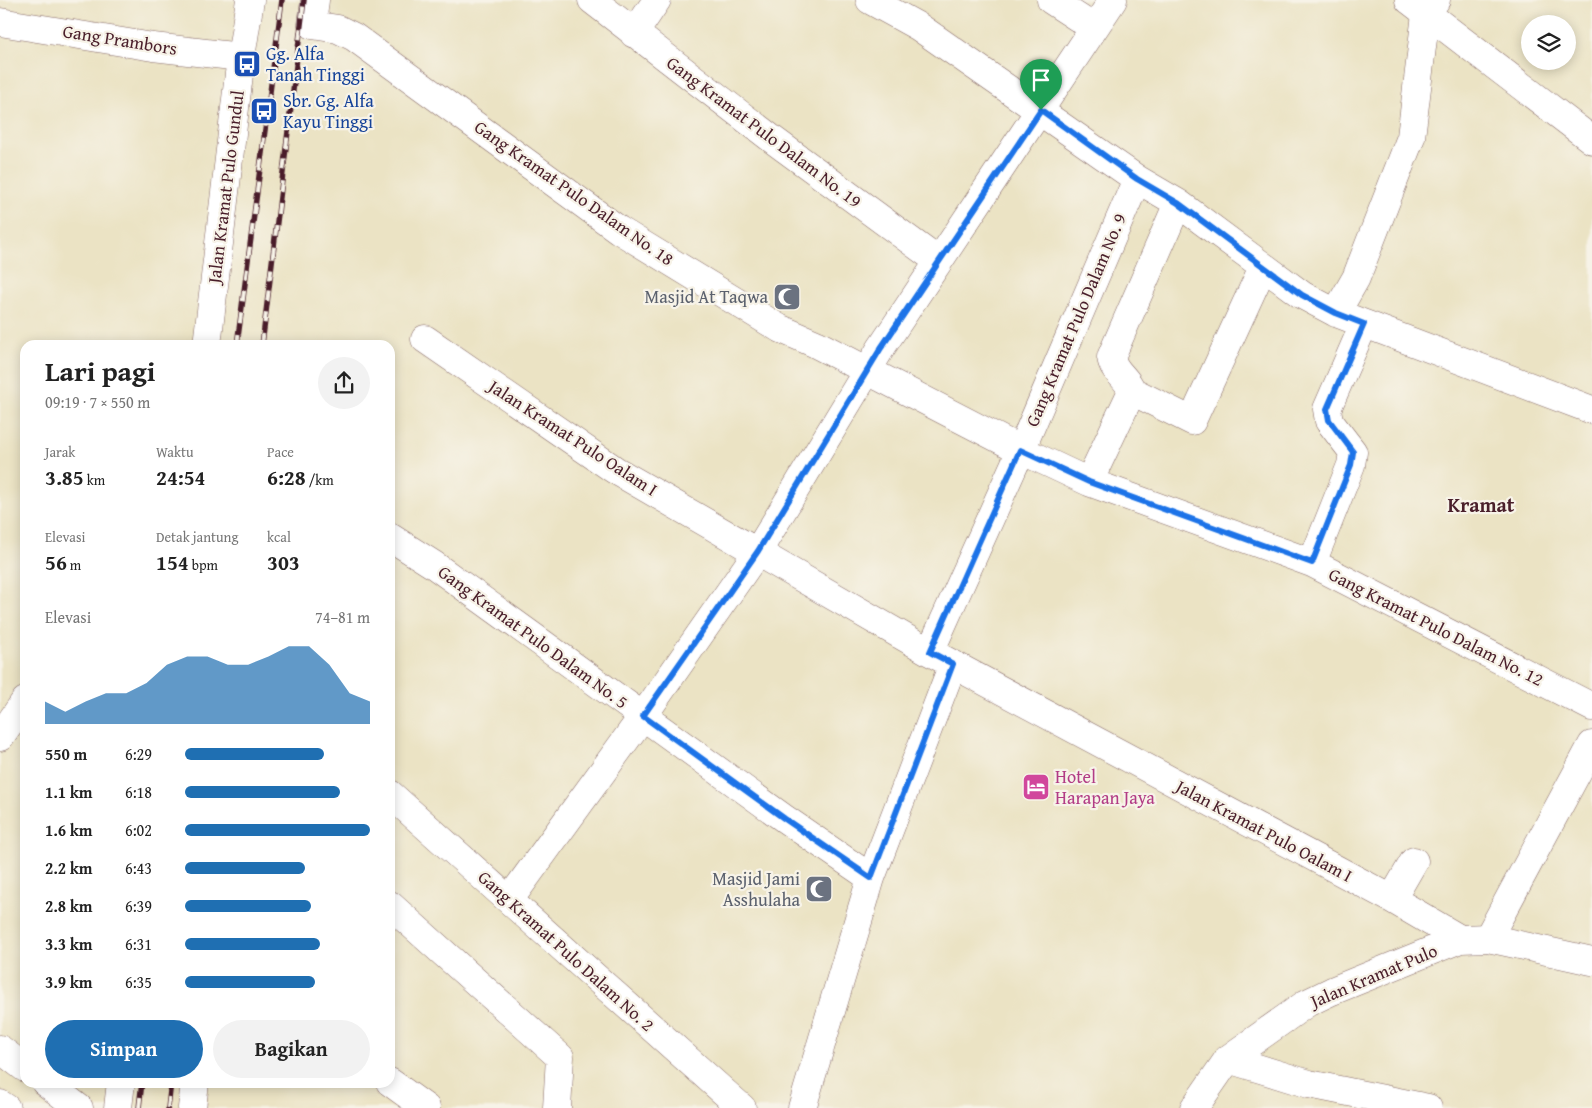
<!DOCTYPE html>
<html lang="id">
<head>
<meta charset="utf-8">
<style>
	:root { --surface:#fff; --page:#f2f2f2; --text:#222; --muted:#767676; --accent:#1f6fb2 }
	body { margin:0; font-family:"Gentium Book Plus",serif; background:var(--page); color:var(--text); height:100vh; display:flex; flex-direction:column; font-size:19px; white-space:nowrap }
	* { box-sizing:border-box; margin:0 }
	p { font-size:16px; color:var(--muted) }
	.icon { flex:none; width:28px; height:28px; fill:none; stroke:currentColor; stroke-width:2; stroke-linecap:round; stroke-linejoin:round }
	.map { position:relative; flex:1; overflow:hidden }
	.side { position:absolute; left:20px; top:340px; width:375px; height:748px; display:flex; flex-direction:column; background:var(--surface); border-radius:15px; box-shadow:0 2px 12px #0003 }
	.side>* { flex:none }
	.tools { position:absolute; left:1521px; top:15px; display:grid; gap:10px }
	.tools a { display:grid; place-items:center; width:55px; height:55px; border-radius:50%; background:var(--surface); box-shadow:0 2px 12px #0003; font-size:25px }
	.pin { position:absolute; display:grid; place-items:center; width:42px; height:42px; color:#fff; margin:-51px -21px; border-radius:50% 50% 50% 0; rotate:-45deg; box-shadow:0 0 5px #0007 }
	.pin .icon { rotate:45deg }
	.round { display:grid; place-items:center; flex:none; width:52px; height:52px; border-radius:26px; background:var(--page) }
	.overview { display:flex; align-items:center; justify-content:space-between; height:85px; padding:0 25px }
	h1 { font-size:28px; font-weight:700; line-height:38px }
	.metrics { display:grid; grid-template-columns:repeat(3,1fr); gap:8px; height:85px; padding:5px 25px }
	.metrics div { display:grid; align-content:center }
	.metrics b { font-size:21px; font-weight:700 }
	.metrics small { font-size:14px; font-weight:400 }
	.metrics p { font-size:14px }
	.chart { height:140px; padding:10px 25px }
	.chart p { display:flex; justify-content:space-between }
	.chart svg { width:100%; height:90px; margin-top:5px; fill:var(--accent); opacity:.7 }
	.action { display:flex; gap:10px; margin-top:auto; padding:10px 25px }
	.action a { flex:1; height:58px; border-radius:30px; background:var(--accent); color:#fff; font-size:20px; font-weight:700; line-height:58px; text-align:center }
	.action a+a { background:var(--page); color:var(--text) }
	ul { padding:0 25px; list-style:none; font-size:16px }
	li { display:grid; grid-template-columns:80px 60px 1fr; align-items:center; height:38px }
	li i { height:12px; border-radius:6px; background:var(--accent) }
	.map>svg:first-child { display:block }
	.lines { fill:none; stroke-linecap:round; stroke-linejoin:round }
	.minor-casing { stroke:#826461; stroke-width:29 }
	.tertiary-casing { stroke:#826461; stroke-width:29 }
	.minor { stroke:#fff; stroke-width:28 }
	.tertiary { stroke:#fff; stroke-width:28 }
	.rail-casing { stroke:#4a1f2b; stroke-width:5.5 }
	.rail { stroke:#f7f3e8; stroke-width:4; stroke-dasharray:11; stroke-linecap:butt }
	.route-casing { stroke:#fff; stroke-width:10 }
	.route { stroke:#1a73e8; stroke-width:6 }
	.labels { text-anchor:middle; stroke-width:4.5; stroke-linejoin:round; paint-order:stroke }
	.street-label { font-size:18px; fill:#4a1f2b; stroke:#f7f3e8 }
	.transit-label { font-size:18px; fill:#164399; stroke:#f7f3e8; text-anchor:start }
	.worship-label { font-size:18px; fill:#5b616d; stroke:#f7f3e8; text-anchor:end }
	.hotel-label { font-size:18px; fill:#b23c85; stroke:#f7f3e8; text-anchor:start }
	.quarter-label { font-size:20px; font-weight:bold; fill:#4a1f2b; stroke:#f7f3e8 }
</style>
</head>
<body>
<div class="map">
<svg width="1592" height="1108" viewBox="0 0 1592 1108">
	<rect width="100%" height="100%" fill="#f7f3e8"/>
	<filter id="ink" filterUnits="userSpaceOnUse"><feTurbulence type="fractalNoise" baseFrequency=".02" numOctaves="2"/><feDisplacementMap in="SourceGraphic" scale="10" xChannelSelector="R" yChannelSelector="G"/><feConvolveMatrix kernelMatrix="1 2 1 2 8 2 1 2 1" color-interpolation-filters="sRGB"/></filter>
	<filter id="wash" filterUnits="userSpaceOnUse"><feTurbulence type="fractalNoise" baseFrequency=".0096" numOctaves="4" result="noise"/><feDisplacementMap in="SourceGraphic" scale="20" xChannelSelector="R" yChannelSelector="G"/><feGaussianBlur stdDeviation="1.12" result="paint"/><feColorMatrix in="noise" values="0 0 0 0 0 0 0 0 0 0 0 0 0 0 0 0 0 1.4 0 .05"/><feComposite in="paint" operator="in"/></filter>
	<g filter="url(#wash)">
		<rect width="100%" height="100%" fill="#ebe3c4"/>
	</g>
	<g filter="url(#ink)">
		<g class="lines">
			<!-- minor casing -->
			<g class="minor-casing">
				<path id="minor" d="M315,0L312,25L338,29L354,37L619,230L779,328L816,344L1021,450L1089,482L1312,563L1592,707
					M592,0L772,139L938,261
					M870,0L919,27L1137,179L1178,203L1302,295L1336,313L1592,410
					M1051,0L1094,28
					M1409,0L1592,140
					M0,22L153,47L241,57
					M634,34L657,0
					M1336,313L1356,278L1411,137L1426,14L1436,0
					M425,339L615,470L930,652L1392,899L1460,939
					M1132,391L1192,421L1263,267
					M1089,482L1132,391C1127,377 1113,372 1111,357L1178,203
					M390,537L434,565L785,819L871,878
					M1312,563L1351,465L1353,452L1329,421L1327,409L1364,324
					M930,652L1021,450L1137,179
					M0,737L25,701
					M390,794L742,1108
					M510,899L643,716L758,551L881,348L1113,0
					M1392,899L1414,861
					M390,905L560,1057L557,1108
					M1488,938L1592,745
					M0,1049L25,1068
					M1228,1059L1309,1084L1428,1108
					M45,1082L79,1108
					M390,1082L426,1108
					M192,1108L195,1082
					M802,1108L871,878L953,664"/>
			</g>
			<!-- tertiary casing -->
			<g class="tertiary-casing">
				<path id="tertiary" d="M207,345L241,57L250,0
					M0,1104L6,1108
					M118,1108L121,1082
					M1194,1108L1228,1059L1307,1003L1332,991L1460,939L1488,938L1592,961"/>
			</g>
			<!-- minor -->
			<use href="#minor" class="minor"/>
			<!-- tertiary -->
			<use href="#tertiary" class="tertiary"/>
			<!-- rail casing -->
			<g class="rail-casing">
				<path id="rail" d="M237,345L282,0
					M262,345L304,0
					M139,1108L142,1082
					M168,1108L171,1082"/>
			</g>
			<!-- rail -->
			<use href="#rail" class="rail"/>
		</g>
	</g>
	<g class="lines" filter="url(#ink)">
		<!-- route casing -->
		<g class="route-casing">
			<path id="route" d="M1041,110L1137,179L1178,203L1302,295L1336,313L1364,324L1327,409L1329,420L1353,452L1351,465L1312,563L1089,482L1020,450L930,652L953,664L871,878L785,819L643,716L758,551L881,348Z"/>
		</g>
		<!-- route -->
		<use href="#route" class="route"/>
	</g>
	<!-- icons -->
	<defs>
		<g id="bus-square" transform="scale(1.4375)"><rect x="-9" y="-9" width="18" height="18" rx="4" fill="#1a4fb4" stroke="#f7f3e8"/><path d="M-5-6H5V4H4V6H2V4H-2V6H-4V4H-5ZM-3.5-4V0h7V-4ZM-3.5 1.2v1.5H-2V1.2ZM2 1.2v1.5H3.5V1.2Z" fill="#fff"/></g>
		<g id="mosque-square" transform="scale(1.4375)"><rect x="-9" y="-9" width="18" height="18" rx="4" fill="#6b7280" stroke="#f7f3e8"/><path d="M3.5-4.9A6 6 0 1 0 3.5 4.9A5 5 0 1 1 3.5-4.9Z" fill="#fff"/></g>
		<g id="hotel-square" transform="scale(1.4375)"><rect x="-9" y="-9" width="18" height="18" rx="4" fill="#d1479c" stroke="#f7f3e8"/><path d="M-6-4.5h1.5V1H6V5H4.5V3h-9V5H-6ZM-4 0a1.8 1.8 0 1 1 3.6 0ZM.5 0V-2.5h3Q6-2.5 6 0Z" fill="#fff"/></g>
	</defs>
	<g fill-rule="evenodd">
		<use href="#bus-square" x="247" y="64"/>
		<use href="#bus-square" x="264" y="111"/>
		<use href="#mosque-square" x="787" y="297"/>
		<use href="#hotel-square" x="1036" y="787"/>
		<use href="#mosque-square" x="819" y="889"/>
	</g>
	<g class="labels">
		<!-- street labels -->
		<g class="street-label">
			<text transform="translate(120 40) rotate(9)" y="6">Gang Prambors</text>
			<text transform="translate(764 132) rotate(37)" y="6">Gang Kramat Pulo Dalam No. 19</text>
			<text transform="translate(226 187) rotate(-83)" y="6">Jalan Kramat Pulo Gundul</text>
			<text transform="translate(574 193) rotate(35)" y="6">Gang Kramat Pulo Dalam No. 18</text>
			<text transform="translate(1076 320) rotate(-67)" y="6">Gang Kramat Pulo Dalam No. 9</text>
			<text transform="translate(573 438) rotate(33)" y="6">Jalan Kramat Pulo Oalam I</text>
			<text transform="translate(1436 627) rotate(27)" y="6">Gang Kramat Pulo Dalam No. 12</text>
			<text transform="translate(533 637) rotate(36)" y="6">Gang Kramat Pulo Dalam No. 5</text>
			<text transform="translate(1264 831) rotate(28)" y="6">Jalan Kramat Pulo Oalam I</text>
			<text transform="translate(566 951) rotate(42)" y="6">Gang Kramat Pulo Dalam No. 2</text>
			<text transform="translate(1374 976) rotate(-23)" y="6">Jalan Kramat Pulo</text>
		</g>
		<!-- transit labels -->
		<g class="transit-label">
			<text x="266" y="60">Gg. Alfa<tspan x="266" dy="21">Tanah Tinggi</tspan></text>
			<text x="283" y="107">Sbr. Gg. Alfa<tspan x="283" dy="21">Kayu Tinggi</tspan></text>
		</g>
		<!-- worship labels -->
		<g class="worship-label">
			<text x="768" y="303">Masjid At Taqwa</text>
			<text x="800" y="885">Masjid Jami<tspan x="800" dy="21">Asshulaha</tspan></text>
		</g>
		<!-- hotel labels -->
		<g class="hotel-label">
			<text x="1055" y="783">Hotel<tspan x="1055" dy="21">Harapan Jaya</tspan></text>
		</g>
		<!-- quarter labels -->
		<g class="quarter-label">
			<text x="1481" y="512">Kramat</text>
		</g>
	</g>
</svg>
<div class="tools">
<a><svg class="icon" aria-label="layers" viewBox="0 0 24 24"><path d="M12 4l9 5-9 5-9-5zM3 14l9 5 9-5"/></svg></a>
</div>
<div class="pin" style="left:1041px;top:110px;background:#1e9e55"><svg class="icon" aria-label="arrive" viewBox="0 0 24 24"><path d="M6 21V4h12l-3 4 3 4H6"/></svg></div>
<section class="side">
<div class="overview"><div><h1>Lari pagi</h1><p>09:19 · 7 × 550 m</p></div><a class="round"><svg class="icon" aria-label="share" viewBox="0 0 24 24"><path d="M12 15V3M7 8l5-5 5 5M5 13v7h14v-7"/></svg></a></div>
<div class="metrics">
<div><p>Jarak</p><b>3.85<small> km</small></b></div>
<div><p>Waktu</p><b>24:54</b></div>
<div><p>Pace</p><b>6:28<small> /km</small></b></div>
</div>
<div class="metrics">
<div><p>Elevasi</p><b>56<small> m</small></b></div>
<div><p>Detak jantung</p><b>154<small> bpm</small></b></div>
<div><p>kcal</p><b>303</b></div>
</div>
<div class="chart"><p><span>Elevasi</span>74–81 m</p>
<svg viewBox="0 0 160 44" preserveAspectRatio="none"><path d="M0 44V33L10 38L20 33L30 29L40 29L50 24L60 15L70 11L80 11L90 15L100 15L110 11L120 6L130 6L140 15L150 29L160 33V44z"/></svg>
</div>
<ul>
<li><b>550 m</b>6:29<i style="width:75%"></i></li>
<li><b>1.1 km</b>6:18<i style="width:84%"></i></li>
<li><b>1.6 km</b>6:02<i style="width:100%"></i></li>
<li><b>2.2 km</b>6:43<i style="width:65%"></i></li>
<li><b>2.8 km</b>6:39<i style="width:68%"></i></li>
<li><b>3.3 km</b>6:31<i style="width:73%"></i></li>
<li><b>3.9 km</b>6:35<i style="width:70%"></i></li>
</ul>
<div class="action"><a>Simpan</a><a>Bagikan</a></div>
</section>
</div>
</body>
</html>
